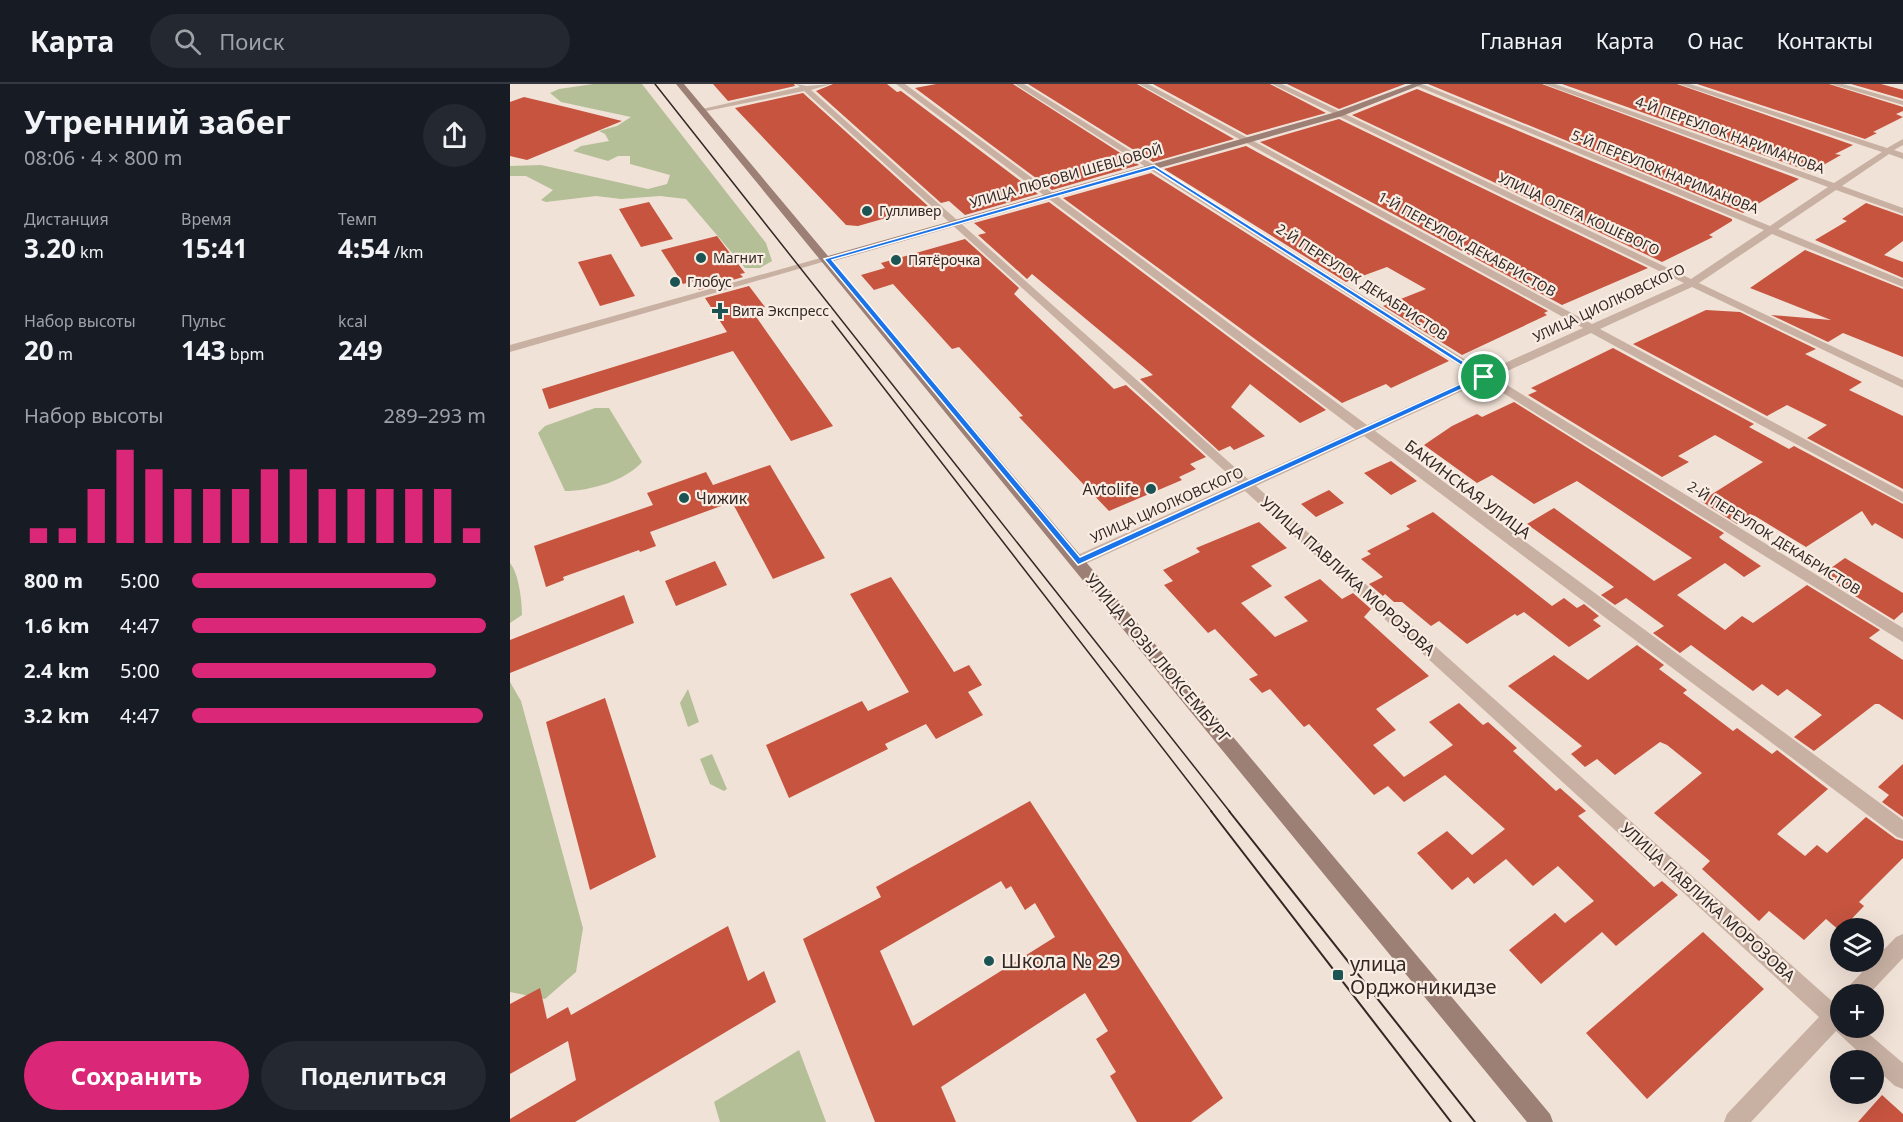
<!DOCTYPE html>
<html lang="ru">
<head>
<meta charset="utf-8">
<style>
	:root { --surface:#171b24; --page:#242831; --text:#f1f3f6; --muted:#9ea1a6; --line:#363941; --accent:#db2777 }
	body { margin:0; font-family:"Noto Sans",sans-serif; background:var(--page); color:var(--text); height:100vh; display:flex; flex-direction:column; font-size:22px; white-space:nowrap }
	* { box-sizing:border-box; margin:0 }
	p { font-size:20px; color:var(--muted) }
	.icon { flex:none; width:33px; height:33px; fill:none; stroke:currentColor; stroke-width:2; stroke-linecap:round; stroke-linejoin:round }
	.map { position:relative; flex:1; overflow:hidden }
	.details { display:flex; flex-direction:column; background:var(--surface); width:510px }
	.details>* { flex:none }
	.buttons { position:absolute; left:1320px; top:834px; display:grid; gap:12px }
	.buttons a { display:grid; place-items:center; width:54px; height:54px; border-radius:50%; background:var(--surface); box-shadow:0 6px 24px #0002; font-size:30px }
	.pin { position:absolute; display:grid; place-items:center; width:51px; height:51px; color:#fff; margin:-26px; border:3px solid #fff; border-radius:50%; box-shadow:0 2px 6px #0007 }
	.round { display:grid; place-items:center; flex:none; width:63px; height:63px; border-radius:32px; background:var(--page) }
	.overview { display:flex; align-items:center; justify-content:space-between; height:102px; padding:0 24px }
	h1 { font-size:33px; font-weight:700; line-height:45px }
	.metrics { display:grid; grid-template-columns:repeat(3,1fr); gap:9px; height:102px; padding:6px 24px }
	.metrics div { display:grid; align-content:center }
	.metrics b { font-size:26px; font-weight:700 }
	.metrics small { font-size:16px; font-weight:400 }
	.metrics p { font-size:16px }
	.chart { height:168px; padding:12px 24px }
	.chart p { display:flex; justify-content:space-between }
	.chart svg { width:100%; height:108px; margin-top:6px; stroke:var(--accent); stroke-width:6 }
	.cta { display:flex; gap:12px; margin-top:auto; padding:12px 24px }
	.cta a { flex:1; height:69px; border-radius:36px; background:var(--accent); color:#fff; font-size:24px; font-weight:700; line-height:69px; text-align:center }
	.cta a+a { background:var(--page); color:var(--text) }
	ul { padding:0 24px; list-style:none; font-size:20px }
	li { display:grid; grid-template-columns:96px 72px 1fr; align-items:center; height:45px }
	li i { height:15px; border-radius:8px; background:var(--accent) }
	header { display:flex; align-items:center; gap:36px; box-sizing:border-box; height:84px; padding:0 30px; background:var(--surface); border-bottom:2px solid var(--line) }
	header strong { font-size:28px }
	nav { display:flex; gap:33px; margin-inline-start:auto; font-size:21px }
	.search { width:420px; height:54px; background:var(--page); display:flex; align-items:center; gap:15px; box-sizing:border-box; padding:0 21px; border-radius:33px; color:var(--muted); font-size:22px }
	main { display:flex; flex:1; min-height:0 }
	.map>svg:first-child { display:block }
	.green { fill:#b5bf97 }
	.building { fill:#c6543f; fill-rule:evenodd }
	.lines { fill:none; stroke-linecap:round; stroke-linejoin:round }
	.street { fill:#c8b1a3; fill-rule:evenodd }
	.secondary { fill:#9c7f75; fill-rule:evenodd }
	.tram-far1 { stroke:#332825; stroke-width:1.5 }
	.tram { stroke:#332825; stroke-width:2 }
	.route { fill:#1a73e8; stroke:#fff; stroke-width:1.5; fill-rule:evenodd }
	.poi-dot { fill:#1b5453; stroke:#f9ede3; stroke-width:2 }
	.labels { text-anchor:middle; stroke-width:4.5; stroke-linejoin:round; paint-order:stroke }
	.far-street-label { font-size:14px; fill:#332825; stroke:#f9ede3 }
	.far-poi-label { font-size:14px; fill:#332825; stroke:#f9ede3; text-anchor:start }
	.poi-label { font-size:16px; fill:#332825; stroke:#f9ede3; text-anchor:end }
	.street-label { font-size:16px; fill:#332825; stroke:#f9ede3 }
	.near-poi-label { font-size:20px; fill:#332825; stroke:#f9ede3; text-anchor:start }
</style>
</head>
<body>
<header>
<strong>Карта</strong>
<div class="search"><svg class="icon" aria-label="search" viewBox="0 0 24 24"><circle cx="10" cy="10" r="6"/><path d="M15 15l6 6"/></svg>Поиск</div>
<nav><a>Главная</a><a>Карта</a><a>О нас</a><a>Контакты</a></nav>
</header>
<main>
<section class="details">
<div class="overview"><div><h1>Утренний забег</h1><p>08:06 · 4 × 800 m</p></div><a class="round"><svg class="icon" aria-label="share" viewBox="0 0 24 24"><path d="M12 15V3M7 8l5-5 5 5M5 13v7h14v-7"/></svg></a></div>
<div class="metrics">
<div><p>Дистанция</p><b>3.20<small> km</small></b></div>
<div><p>Время</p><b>15:41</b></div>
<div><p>Темп</p><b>4:54<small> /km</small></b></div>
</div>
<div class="metrics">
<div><p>Набор высоты</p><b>20<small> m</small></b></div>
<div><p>Пульс</p><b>143<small> bpm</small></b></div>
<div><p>kcal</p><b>249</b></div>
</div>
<div class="chart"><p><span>Набор высоты</span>289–293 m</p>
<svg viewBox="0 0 160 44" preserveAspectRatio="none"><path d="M5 44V38M15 44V38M25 44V22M35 44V6M45 44V14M55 44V22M65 44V22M75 44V22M85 44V14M95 44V14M105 44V22M115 44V22M125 44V22M135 44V22M145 44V22M155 44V38"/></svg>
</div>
<ul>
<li><b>800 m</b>5:00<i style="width:83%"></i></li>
<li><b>1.6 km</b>4:47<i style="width:100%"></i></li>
<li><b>2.4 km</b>5:00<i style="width:83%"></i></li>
<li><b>3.2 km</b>4:47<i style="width:99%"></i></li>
</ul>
<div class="cta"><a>Сохранить</a><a>Поделиться</a></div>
</section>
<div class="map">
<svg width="1393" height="1038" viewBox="0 0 1393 1038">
	<rect width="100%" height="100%" fill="#f1e2d7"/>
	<!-- green -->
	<path class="green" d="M83,0H132L256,159L262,177L250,184H235L176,115L150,112L111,115L86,112L36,118L31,116L43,106L16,92H0V82L31,81L138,105L157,100L160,91L120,80V72H108L98,77L63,67L71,62L99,57L95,50L89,47L107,42L121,33L51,18L40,9L49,5Z
		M85,324H99L132,378C115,397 80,407 55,407L28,349L35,342Z
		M0,479C9,490 12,517 12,531L0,539Z
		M0,598L11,617L73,844L66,888L35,915L0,908Z
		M178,605L189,638L178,643L170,619Z
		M202,670L217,705L214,707L200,700L190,675Z
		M289,966L316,1038H210L204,1018Z"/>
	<!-- building -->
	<path class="building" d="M203,0H284L285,2L218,17Z
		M323,0H377L387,8L391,7L528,110L455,131L439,117L431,119L306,7Z
		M426,0H503L629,81L542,106L405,4Z
		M518,0H627L724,55L643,78Z
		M643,0H760L816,29L737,51Z
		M777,0H895L829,25Z
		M918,0H1032L1289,95L1233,129Z
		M1052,0H1167L1343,61L1325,70L1331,71L1301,88Z
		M1187,0H1319L1393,23V27L1386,30L1393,33L1363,48L1367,49L1355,55Z
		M1341,0H1371L1393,6V15Z
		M907,5L1222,135V137L1199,151L1203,153L1152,178L842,31Z
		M293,9L418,122L348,142L336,141L225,24Z
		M14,13L60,24L112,37L17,76L0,72V18Z
		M829,35L1138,184L1052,221L750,58Z
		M736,62L1038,227L1034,229L1037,231L952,271L873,222L916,205L877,183L836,198L654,85Z
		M641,89L939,277L881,304L876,300L832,319L553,114Z
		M139,118L163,155L131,163L109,125Z
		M539,118L816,326L790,339L740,300L721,323L755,352L724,366L720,362L709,367L630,295L643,291L522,190L517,195L468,151L476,149L464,139Z
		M1356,119L1393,132V157L1374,171L1393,178V194L1305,156L1337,137L1332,135Z
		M207,152L235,189L230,190L233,193L189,206L184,197L173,200L151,166Z
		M455,155L509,204L504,210L604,305L616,301L696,373L680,380L686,385L669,393L672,396L599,427L509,333L513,332L449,263L442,265L383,200L364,206L351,191L375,184L371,179Z
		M1295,166L1393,205V273L1333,249L1318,258L1261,231L1321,236L1240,204Z
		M101,170L125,212L90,222L68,178Z
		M239,202L255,223L242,227L323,342L281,357L223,267L39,325L32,305L217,248L195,214Z
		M1196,226L1230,228L1306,265L1295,270L1352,298L1339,306L1393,332V405L1297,354L1317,341L1277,321L1257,332L1123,260Z
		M1103,264L1244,340L1239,343L1279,365L1284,362L1393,420V455L1365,439L1362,442L1352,427L1296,463L1245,432L1240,430L1227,440L1191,417L1253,378L1205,351L1168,372L1179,378L1152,393L1018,311L1027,307L1021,304Z
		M1004,318L1214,449L1209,453L1211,455L1251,482L1234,493L1215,479L1167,511L1215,546L1232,532L1243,539L1297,501L1370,546L1359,554L1393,576V636L1369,620H1365L1304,667L1284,653L1312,631L1277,605L1268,612L1252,600L1243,607L1181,561L1170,569L1143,549L1154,542L1116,514L1105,521L1091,511L1104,503L1017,440L1044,424L1144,497L1182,474L1067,397L1024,420L982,391L967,399L914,361L942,342L967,330L972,333Z
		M881,377L907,397L881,411L854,389Z
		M260,381L315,474L263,495L222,418L140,448L146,462L130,468L129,466L53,493L54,496L36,503L24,462L143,421L137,409L196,388L203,401Z
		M819,406L834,419L806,433L791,420Z
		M923,428L1042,522L1054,514L1067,524L1074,520L1089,532L1083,536L1091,542L1059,563L1014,528L1007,532L1005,530L957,560L929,537L921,542L892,518H884L875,510L873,512L859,500L873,493L851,475L861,470L857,467L900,445L896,442Z
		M749,438L777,464L741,482L762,502L731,519L765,553L798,537L774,513L810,495L832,515L843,509L861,525L854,533L919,592L866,625L886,646L863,661L894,693L943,661L919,638L949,619L973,641L978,638L1007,664L1003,667L1046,707L1050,704L1076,727L1068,732L1144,803L1152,797L1168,811L1106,862L1092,848L1031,900L999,866L1045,829L1055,839L1084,817L1048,782L1023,802L996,775L964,800L958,793L942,806L907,769L937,747L962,771L995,745L935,691L894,718L878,702L864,711L799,640L794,643L760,605L752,609L739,595L748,591L705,545L698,549L654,501L663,497L653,486L690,468L686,464Z
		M1335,474L1393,509V528L1384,536L1311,491Z
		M205,477L217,501L166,522L155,497Z
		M381,493L444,588L459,581L472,601L458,608L473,631L426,655L416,640L375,660L378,665L279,714L256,661L352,617L358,627L399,608L340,510Z
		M114,511L124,539L0,589V556Z
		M1127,561L1154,581L1149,585L1177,606L1173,609L1223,647L1227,644L1262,670L1267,666L1318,705L1267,750L1295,772L1307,761L1317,769L1356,733L1386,755L1393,757V774L1349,818L1354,822L1330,847L1316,835L1294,856L1259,827L1249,837L1192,785L1200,777L1144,729L1192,689L1157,661L1150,658L1105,691L1087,675L1075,683L1061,670L1072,662L998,602L1044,571L1078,596Z
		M95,614L146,773L80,806L36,638Z
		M1393,680V733L1372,718L1379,711L1368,703Z
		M520,717L713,1014L681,1038H627L600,992L606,988L586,955L598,947L575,909L431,1003L446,1038H365L293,855L371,813L366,803ZM491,797L496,805L501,802L515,826L525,819L545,853L403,942L370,867Z
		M218,842L238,897L254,887L266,918L65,1038H0V1035L66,996L58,957L0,990V920L30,904L37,935L58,923L61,931Z
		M1193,848L1254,905L1137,1015L1076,949Z
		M1372,1011L1393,1030V1038H1348Z"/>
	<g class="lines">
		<!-- street -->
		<path class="street" d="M286,0L297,2L321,0L301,6L738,395L846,346L386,0H395L857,341L966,292L505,0H514L975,288L1073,244L629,0H638L1082,240L1174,199L762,0H772L1181,195L1254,146L902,0H912L1260,142L1318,103L1034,0H1045L1324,99L1372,68L1169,0H1180L1377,64L1393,55V61L1384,66L1393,69V75L1379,70L1332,102L1393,124V130L1326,106L1268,145L1393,196V203L1262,150L1189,199L1393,296V304L1182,203L1090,245L1393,408V418L1081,249L984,293L1393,544V558L974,297L865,347L1393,736V755L1387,753L854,352L746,402L1324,919L1330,917V944H1352L1393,979V1005L1385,1002L1364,983V976H1357L1326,947L1241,1038H1214L1217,1030L1309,933L735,407L573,481H563L561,477L563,473L728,399L294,7L192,28L188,26L290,3Z
			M1321,0H1333L1393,17V21Z
			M314,173L323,175L0,268V261Z
			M1393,850V874L1359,910H1335L1338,903L1386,853Z"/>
		<!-- secondary -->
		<path class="secondary" d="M166,0H174L318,172L826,28L902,0H913L832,32L323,177L1040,1030L1043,1038H1017Z"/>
		<!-- tram-far1 -->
		<path class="tram-far1" d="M145,0L720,728
			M322,237L702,728"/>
		<!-- tram -->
		<path class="tram" d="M701,727L941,1038
			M719,727L965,1038"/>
	</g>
	<!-- route -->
	<path class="route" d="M644,81L978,293L568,481L314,175ZM644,85L968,292L570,473L322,176Z"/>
	<!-- markers -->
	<g class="poi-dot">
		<circle cx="357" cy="127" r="6"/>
		<circle cx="191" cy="174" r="6"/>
		<circle cx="386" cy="176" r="6"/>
		<circle cx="165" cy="198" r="6"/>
		<path d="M207 218h6v6h6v6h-6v6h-6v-6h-6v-6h6z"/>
		<circle cx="641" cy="405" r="6"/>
		<circle cx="174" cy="414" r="6"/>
		<circle cx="479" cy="877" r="6"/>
		<rect x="822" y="885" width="12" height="12" rx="3"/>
	</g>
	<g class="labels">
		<!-- far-street labels -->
		<g class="far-street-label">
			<text transform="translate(1220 51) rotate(20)" y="5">4-Й ПЕРЕУЛОК НАРИМАНОВА</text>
			<text transform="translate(1155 88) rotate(22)" y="5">5-Й ПЕРЕУЛОК НАРИМАНОВА</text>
			<text transform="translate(556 92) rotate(-16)" y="5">УЛИЦА ЛЮБОВИ ШЕВЦОВОЙ</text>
			<text transform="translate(1069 130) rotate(25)" y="5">УЛИЦА ОЛЕГА КОШЕВОГО</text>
			<text transform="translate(957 160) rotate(29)" y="5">1-Й ПЕРЕУЛОК ДЕКАБРИСТОВ</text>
			<text transform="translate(852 198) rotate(33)" y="5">2-Й ПЕРЕУЛОК ДЕКАБРИСТОВ</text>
			<text transform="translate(1099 219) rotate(-25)" y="5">УЛИЦА ЦИОЛКОВСКОГО</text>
			<text transform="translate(657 421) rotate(-24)" y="5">УЛИЦА ЦИОЛКОВСКОГО</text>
			<text transform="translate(1264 454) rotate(32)" y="5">2-Й ПЕРЕУЛОК ДЕКАБРИСТОВ</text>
		</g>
		<!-- far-poi labels -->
		<g class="far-poi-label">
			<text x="369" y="132">Гулливер</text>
			<text x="203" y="179">Магнит</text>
			<text x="398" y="181">Пятёрочка</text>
			<text x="177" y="203">Глобус</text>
			<text x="222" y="232">Вита Экспресс</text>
		</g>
		<!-- poi labels -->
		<g class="poi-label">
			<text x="629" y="411">Avtolife</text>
			<text x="186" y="420" text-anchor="start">Чижик</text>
		</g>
		<!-- street labels -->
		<g class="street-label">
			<text transform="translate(958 405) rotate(37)" y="6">БАКИНСКАЯ УЛИЦА</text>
			<text transform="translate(838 492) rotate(42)" y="6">УЛИЦА ПАВЛИКА МОРОЗОВА</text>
			<text transform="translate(648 574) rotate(50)" y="6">УЛИЦА РОЗЫ ЛЮКСЕМБУРГ</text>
			<text transform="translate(1198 818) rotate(42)" y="6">УЛИЦА ПАВЛИКА МОРОЗОВА</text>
		</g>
		<!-- near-poi labels -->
		<g class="near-poi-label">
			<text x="491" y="884">Школа № 29</text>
			<text x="840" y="887">улица<tspan x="840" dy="23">Орджоникидзе</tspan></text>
		</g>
	</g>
</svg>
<div class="buttons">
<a><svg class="icon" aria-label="layers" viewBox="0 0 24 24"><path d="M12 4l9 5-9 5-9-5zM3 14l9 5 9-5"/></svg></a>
<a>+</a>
<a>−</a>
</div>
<div class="pin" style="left:974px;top:293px;background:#1e9e55"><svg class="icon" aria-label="arrive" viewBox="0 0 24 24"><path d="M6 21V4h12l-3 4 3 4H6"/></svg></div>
</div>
</main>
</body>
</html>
